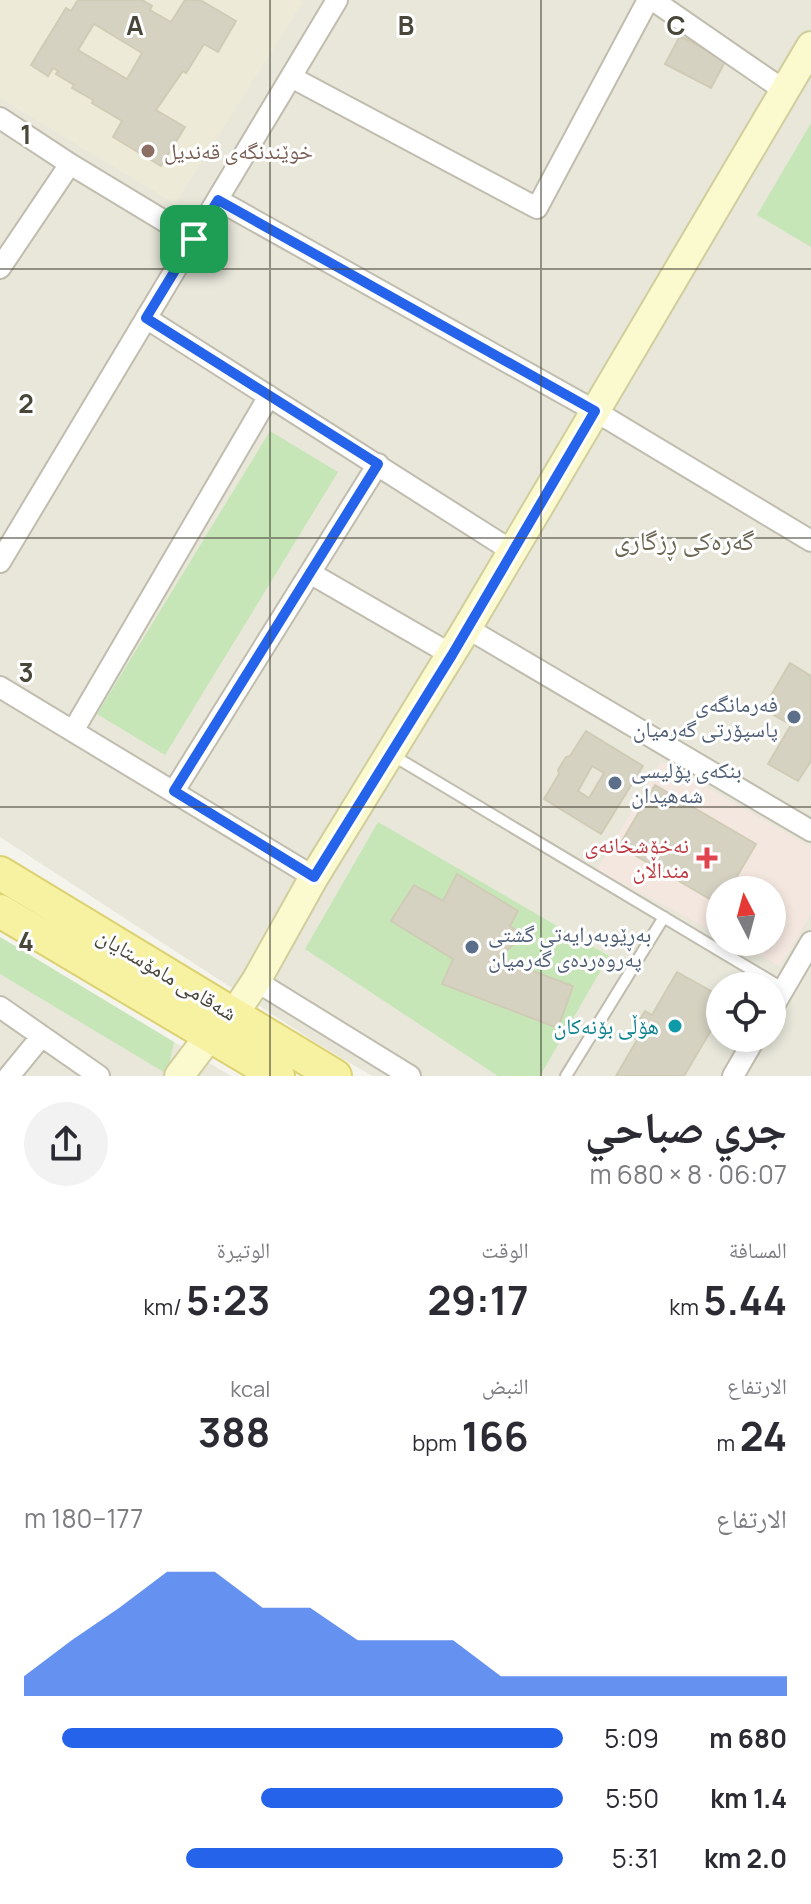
<!DOCTYPE html>
<html lang="ar">
<head>
<meta charset="utf-8">
<style>
	:root { --surface:#fff; --page:#f2f2f3; --text:#2b2b33; --muted:#7c7c81; --accent:#2563eb }
	body { margin:0; font-family:Manrope,"Noto Naskh Arabic",sans-serif; background:var(--page); color:var(--text); direction:rtl; height:100vh; display:flex; flex-direction:column; font-size:30px; white-space:nowrap }
	* { box-sizing:border-box; margin:0 }
	p { font-size:26px; color:var(--muted) }
	.icon { flex:none; width:44px; height:44px; fill:none; stroke:currentColor; stroke-width:2; stroke-linecap:round; stroke-linejoin:round }
	.map { position:relative; height:1076px; overflow:hidden; direction:ltr }
	.details { display:flex; flex-direction:column; background:var(--surface); flex:1 }
	.details>* { flex:none }
	.needle { width:52px; rotate:354deg }
	.buttons { position:absolute; left:706px; top:876px; display:grid; gap:16px }
	.buttons a { display:grid; place-items:center; width:80px; height:80px; border-radius:50%; background:var(--surface); box-shadow:0 4px 12px #0003; font-size:40px }
	.pin { position:absolute; display:grid; place-items:center; width:68px; height:68px; color:#fff; margin:-34px; border-radius:16px; box-shadow:0 4px 12px #0006 }
	.round { display:grid; place-items:center; flex:none; width:84px; height:84px; border-radius:42px; background:var(--page) }
	.headline { display:flex; align-items:center; justify-content:space-between; height:136px; padding:0 24px }
	h1 { font-size:44px; font-weight:700; line-height:60px }
	.figures { display:grid; grid-template-columns:repeat(3,1fr); gap:12px; height:136px; padding:8px 24px }
	.figures div { display:grid; align-content:center }
	.figures b { font-size:40px; font-weight:700 }
	.figures small { font-size:22px; font-weight:400 }
	.figures p { font-size:22px }
	.chart { height:224px; padding:16px 24px }
	.chart p { display:flex; justify-content:space-between }
	.chart svg { width:100%; height:144px; margin-top:8px; fill:var(--accent); opacity:.7 }
	ul { padding:0 24px; list-style:none; font-size:26px }
	li { display:grid; grid-template-columns:128px 96px 1fr; align-items:center; height:60px }
	li i { height:20px; border-radius:10px; background:var(--accent) }
	.map>svg:first-child { display:block }
	.residential { fill:#e8e7da; fill-rule:evenodd }
	.education { fill:#edebd7 }
	.medical { fill:#f4e7e0 }
	.green { fill:#c7e6b8 }
	.building { fill:#d6d2c2; stroke:#d0cbb5; stroke-width:2; fill-rule:evenodd }
	.lines { fill:none; stroke-linecap:round; stroke-linejoin:round }
	.lane-casing { stroke:#c0bdaf; stroke-width:14 }
	.street-casing { stroke:#c0bdaf; stroke-width:24 }
	.secondary-casing { stroke:#d1ce9e; stroke-width:32 }
	.primary-casing { stroke:#dcd272; stroke-width:36 }
	.lane { stroke:#fff; stroke-width:10 }
	.street { stroke:#fff; stroke-width:20 }
	.secondary { stroke:#fbfacf; stroke-width:28 }
	.primary { stroke:#f7f1a2; stroke-width:32 }
	.route-casing { stroke:#fff; stroke-width:16 }
	.route { stroke:#2563eb; stroke-width:10 }
	.grid { fill:none; stroke:#49463a; stroke-width:2; stroke-opacity:0.55 }
	.education-dot { fill:#8d6e63; stroke:#fff; stroke-width:3 }
	.service-dot { fill:#5c6f8a; stroke:#fff; stroke-width:3 }
	.health-dot { fill:#e0444e; stroke:#fff; stroke-width:3 }
	.culture-dot { fill:#0f9aa8; stroke:#fff; stroke-width:3 }
	.labels { text-anchor:middle; stroke-width:6; stroke-linejoin:round; paint-order:stroke }
	.education-label { font-size:22px; fill:#785e54; stroke:#fff; text-anchor:start }
	.service-label { font-size:22px; fill:#4e5e75; stroke:#fff; text-anchor:start }
	.health-label { font-size:22px; fill:#be3a42; stroke:#fff; text-anchor:end }
	.street-label { font-size:22px; fill:#49463a; stroke:#fff }
	.culture-label { font-size:22px; fill:#0d838f; stroke:#fff; text-anchor:end }
	.quarter-label { font-size:26px; fill:#6b6652; stroke:#fff }
	.grid-label { font-size:26px; text-anchor:middle; font-weight:bold; fill:#49463a; stroke:#fff; stroke-width:6; stroke-linejoin:round; paint-order:stroke }
</style>
</head>
<body>
<div class="map">
<svg width="811" height="1076" viewBox="0 0 811 1076">
	<rect width="100%" height="100%" fill="#f5f4ec"/>
	<!-- residential -->
	<path class="residential" d="M0,0H811V1076H372L318,1044L0,837ZM720,890H772V942H720ZM720,986H772V1038H720Z
		M0,937L174,1042L231,1076H0Z"/>
	<!-- education -->
	<path class="education" d="M0,0H300L303,2L175,204L0,98Z"/>
	<!-- medical -->
	<path class="medical" d="M661,761L811,847V914L780,966L734,942H772V890H720V935L597,870Z"/>
	<!-- green -->
	<path class="green" d="M811,123V247L757,215Z
		M270,431L338,472L165,755L97,714Z
		M378,822L609,956L540,1076H498L305,949Z
		M0,937L174,1042L167,1074L0,974Z"/>
	<!-- building -->
	<path class="building" d="M78,0H142L152,6L150,10L171,22L185,0H200L236,21L218,52L204,44L186,73L183,71L156,110L185,127L161,166L113,137L122,121L92,103L93,100L72,88L74,85L56,74L58,71L53,68L48,76L31,65L66,8L71,11ZM94,24L142,53L127,79L78,50Z
		M680,36L726,60L711,88L665,64Z
		M790,663L811,676V761L798,781L768,764L791,725L763,709Z
		M586,731L643,766L601,834L544,799L559,774L558,770L566,757L570,756ZM592,766L604,773L589,798L578,791Z
		M655,785L756,844L729,890H720V905L619,846Z
		M457,874L518,911L510,926L523,936L498,958L573,986L558,1028L442,984L453,959L391,921L414,885L443,901Z
		M677,972L720,996V1015L684,1076H616L637,1040L630,1036L645,1011L652,1015Z"/>
	<g class="lines">
		<!-- lane casing -->
		<g class="lane-casing">
			<path id="lane" d="M392,755L784,989
				M566,1076L664,917"/>
		</g>
		<!-- street casing -->
		<g class="street-casing">
			<path id="street" d="M653,0L785,91
				M291,77L537,208L648,0
				M0,118L70,164L194,239
				M218,200L595,411L811,541
				M0,268L70,164
				M146,318L512,551
				M0,562L337,0
				M310,573L452,655
				M467,628L811,831
				M0,687L314,877
				M73,731L269,396
				M174,791L378,464
				M256,981L410,1076
				M0,1007L99,1076
				M772,1009L811,942
				M9,1076L41,1037
				M733,1076L755,1038"/>
		</g>
		<!-- secondary casing -->
		<g class="secondary-casing">
			<path id="secondary" d="M234,1014L256,981L314,877L467,628L811,46
				M179,1076L211,1034"/>
		</g>
		<!-- primary casing -->
		<g class="primary-casing">
			<path id="primary" d="M0,873L335,1076
				M0,911L278,1076"/>
		</g>
		<!-- lane -->
		<use href="#lane" class="lane"/>
		<!-- street -->
		<use href="#street" class="street"/>
		<!-- secondary -->
		<use href="#secondary" class="secondary"/>
		<!-- primary -->
		<use href="#primary" class="primary"/>
	</g>
	<g class="lines">
		<!-- route casing -->
		<g class="route-casing">
			<path id="route" d="M218,200L595,411L452,655L314,877L174,791L378,464L146,318Z"/>
		</g>
		<!-- route -->
		<use href="#route" class="route"/>
	</g>
	<!-- grid -->
	<path class="grid" d="M270,0V1076M541,0V1076M0,269H811M0,538H811M0,807H811"/>
	<!-- markers -->
	<circle class="education-dot" cx="148" cy="151" r="8"/>
	<g class="service-dot">
		<circle cx="794" cy="717" r="8"/>
		<circle cx="615" cy="783" r="8"/>
		<circle cx="472" cy="947" r="8"/>
	</g>
	<path class="health-dot" d="M703 846h8v8h8v8h-8v8h-8v-8h-8v-8h8z"/>
	<circle class="culture-dot" cx="675" cy="1026" r="8"/>
	<g class="labels">
		<!-- education labels -->
		<g class="education-label">
			<text x="164" y="159">خوێندنگەی قەندیل</text>
		</g>
		<!-- service labels -->
		<g class="service-label">
			<text x="778" y="712" text-anchor="end">فەرمانگەی<tspan x="778" dy="25">پاسپۆرتی گەرمیان</tspan></text>
			<text x="631" y="778">بنکەی پۆلیسی<tspan x="631" dy="25">شەهیدان</tspan></text>
			<text x="488" y="942">بەڕێوبەرایەتی گشتی<tspan x="488" dy="25">پەروەردەی گەرمیان</tspan></text>
		</g>
		<!-- health labels -->
		<g class="health-label">
			<text x="689" y="853">نەخۆشخانەی<tspan x="689" dy="25">منداڵان</tspan></text>
		</g>
		<!-- street labels -->
		<g class="street-label">
			<text transform="translate(167 974) rotate(31)" y="8">شەقامی مامۆستایان</text>
		</g>
		<!-- culture labels -->
		<g class="culture-label">
			<text x="659" y="1034">هۆڵی بۆنەکان</text>
		</g>
		<!-- quarter labels -->
		<g class="quarter-label">
			<text x="684" y="550">گەرەکی ڕزگاری</text>
		</g>
	</g>
	<g class="grid-label">
		<text x="135" y="35">A</text>
		<text x="406" y="35">B</text>
		<text x="676" y="35">C</text>
		<text x="26" y="144">1</text>
		<text x="26" y="413">2</text>
		<text x="26" y="682">3</text>
		<text x="26" y="951">4</text>
	</g>
</svg>
<div class="buttons">
<a><svg class="needle" viewBox="-14 -14 28 28"><path d="M0-13l5 13h-10z" fill="#e53935"/><path d="M0 13l5-13h-10z" fill="#7c7c81"/></svg></a>
<a><svg class="icon" aria-label="locate" viewBox="0 0 24 24"><circle cx="12" cy="12" r="6"/><path d="M12 2v4M12 18v4M2 12h4M18 12h4"/></svg></a>
</div>
<div class="pin" style="left:194px;top:239px;background:#1e9e55"><svg class="icon" aria-label="arrive" viewBox="0 0 24 24"><path d="M6 21V4h12l-3 4 3 4H6"/></svg></div>
</div>
<section class="details">
<div class="headline"><div><h1>جري صباحي</h1><p>06:07 · 8 × 680 m</p></div><a class="round"><svg class="icon" aria-label="share" viewBox="0 0 24 24"><path d="M12 15V3M7 8l5-5 5 5M5 13v7h14v-7"/></svg></a></div>
<div class="figures">
<div><p>المسافة</p><b>5.44<small> km</small></b></div>
<div><p>الوقت</p><b>29:17</b></div>
<div><p>الوتيرة</p><b>5:23<small> /km</small></b></div>
</div>
<div class="figures">
<div><p>الارتفاع</p><b>24<small> m</small></b></div>
<div><p>النبض</p><b>166<small> bpm</small></b></div>
<div><p>kcal</p><b>388</b></div>
</div>
<div class="chart"><p><span>الارتفاع</span>177–180 m</p>
<svg viewBox="0 0 160 44" preserveAspectRatio="none"><path d="M0 44V38L10 27L20 17L30 6L40 6L50 17L60 17L70 27L80 27L90 27L100 38L110 38L120 38L130 38L140 38L150 38L160 38V44z"/></svg>
</div>
<ul>
<li><b>680 m</b>5:09<i style="width:93%"></i></li>
<li><b>1.4 km</b>5:50<i style="width:56%"></i></li>
<li><b>2.0 km</b>5:31<i style="width:70%"></i></li>
</ul>
</section>
</body>
</html>
